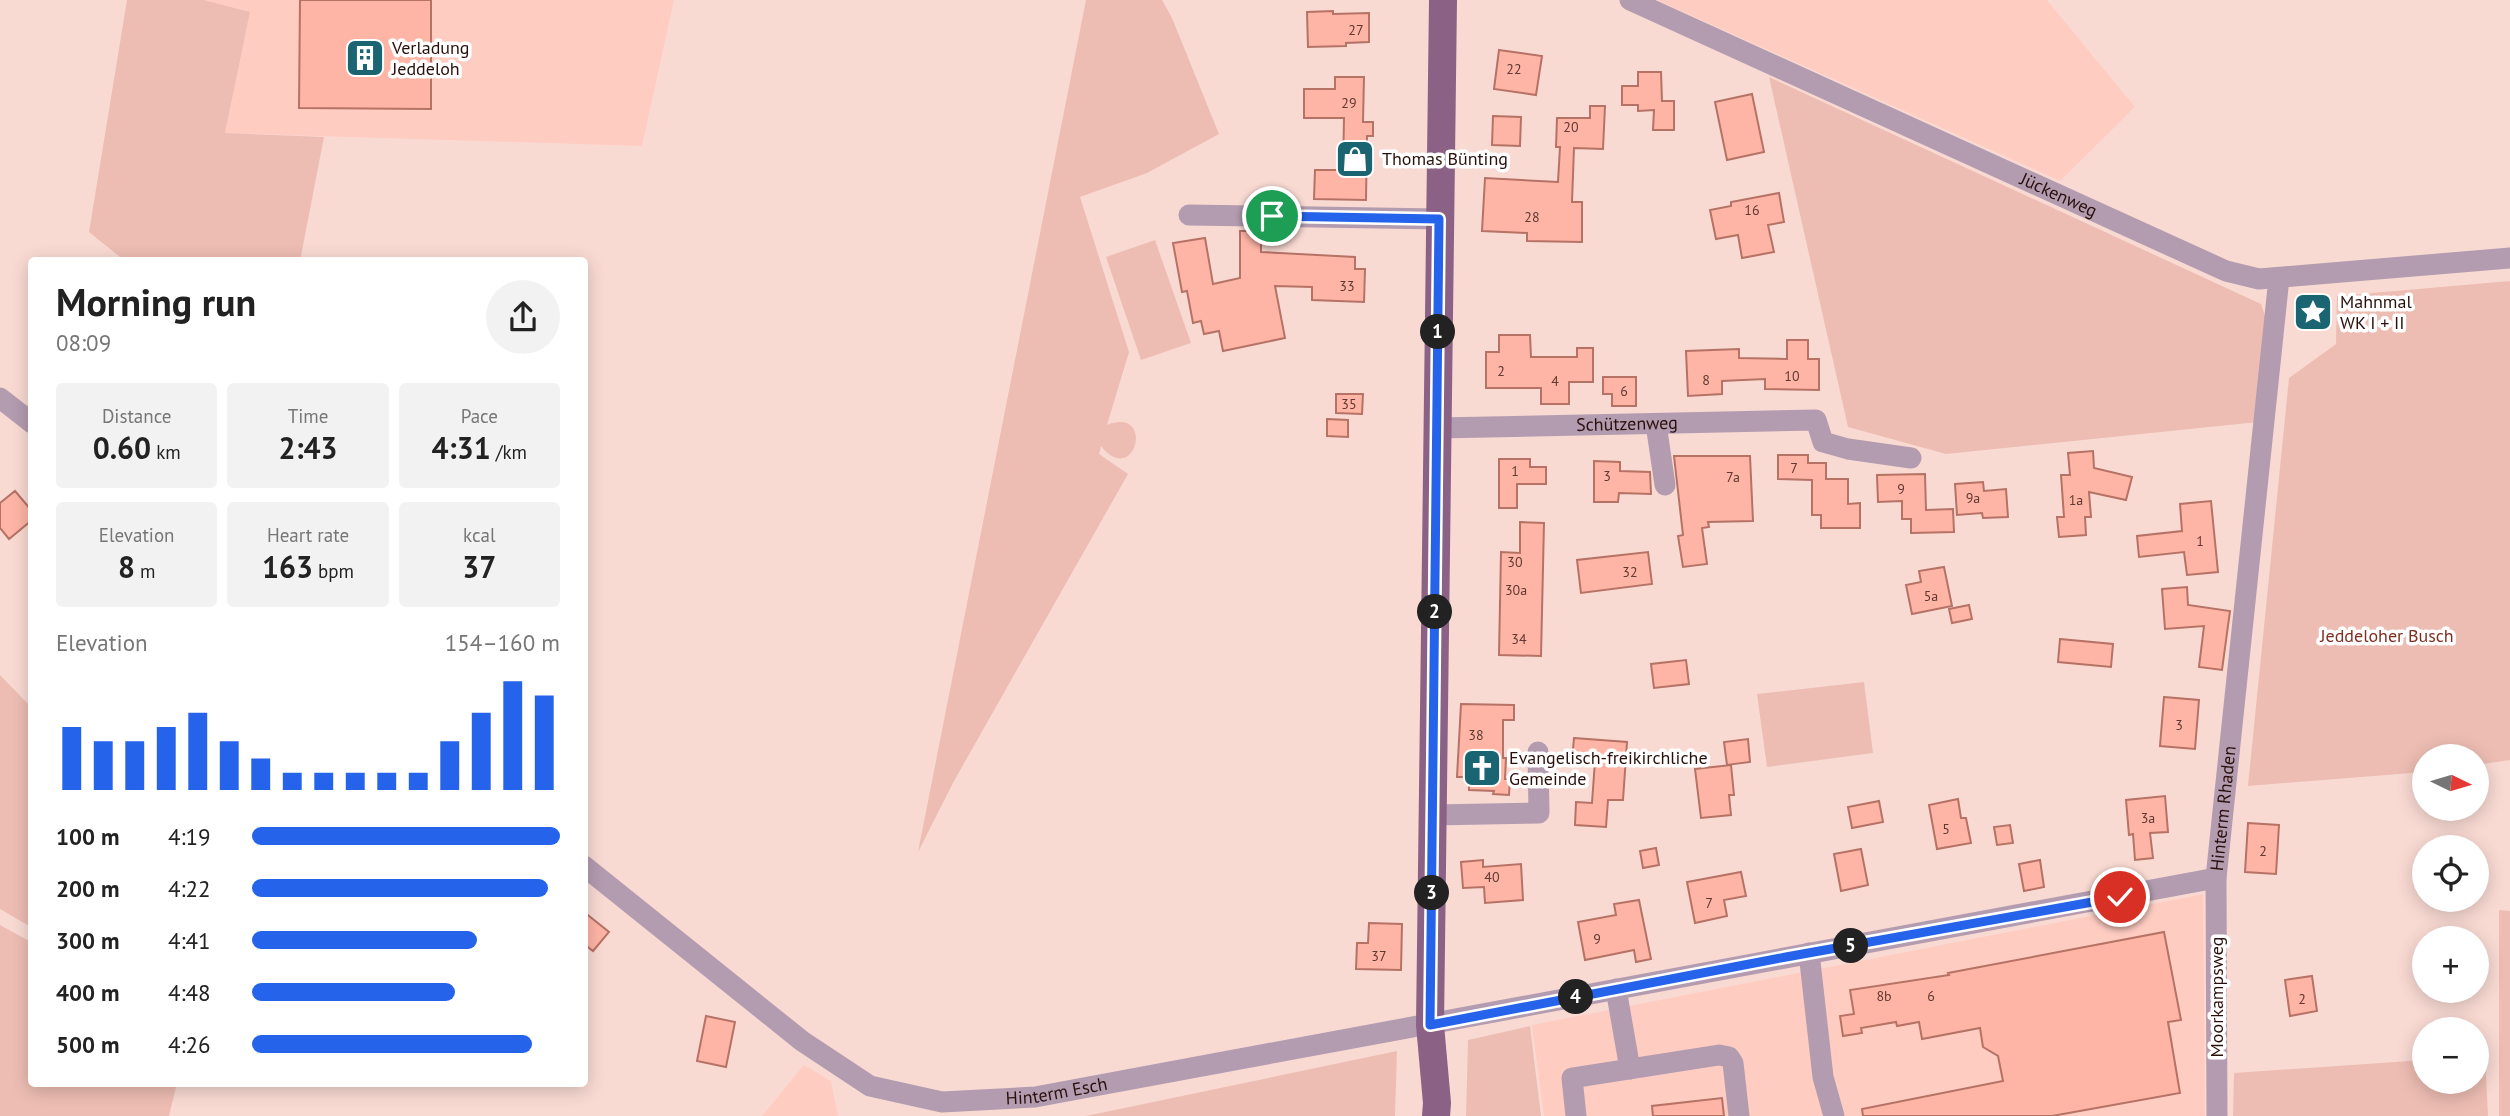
<!DOCTYPE html>
<html lang="en">
<head>
<meta charset="utf-8">
<style>
	:root { --surface:#fff; --page:#f2f2f2; --text:#222; --muted:#767676; --accent:#2563eb }
	body { margin:0; font-family:"PT Sans",sans-serif; background:var(--page); color:var(--text); height:100vh; display:flex; flex-direction:column; font-size:26px; white-space:nowrap }
	* { box-sizing:border-box; margin:0 }
	p { font-size:23px; color:var(--muted) }
	.icon { flex:none; width:38px; height:38px; fill:none; stroke:currentColor; stroke-width:2; stroke-linecap:round; stroke-linejoin:round }
	.map { position:relative; flex:1; overflow:hidden }
	.side { position:absolute; left:28px; top:257px; width:560px; height:830px; display:flex; flex-direction:column; background:var(--surface); border-radius:7px; box-shadow:0 4px 18px #0003 }
	.side>* { flex:none }
	.needle { width:46px; rotate:95deg }
	.buttons { position:absolute; left:2412px; top:744px; display:grid; gap:14px }
	.buttons a { display:grid; place-items:center; width:77px; height:77px; border-radius:50%; background:var(--surface); box-shadow:0 4px 18px #0003; font-size:35px }
	.pin { position:absolute; display:grid; place-items:center; width:60px; height:60px; color:#fff; margin:-30px; border:4px solid #fff; border-radius:50%; box-shadow:0 2px 7px #0007 }
	.km { position:absolute; width:35px; height:35px; margin:-18px; border-radius:50%; background:#222; color:#fff; font-size:19px; line-height:35px; text-align:center }
	.round { display:grid; place-items:center; flex:none; width:74px; height:74px; border-radius:37px; background:var(--page) }
	.summary { display:flex; align-items:center; justify-content:space-between; height:119px; padding:0 28px }
	h1 { font-size:38px; font-weight:600; line-height:52px }
	.metrics { display:grid; grid-template-columns:repeat(3,1fr); gap:10px; height:119px; padding:7px 28px }
	.metrics div { display:grid; align-content:center; border-radius:7px; background:var(--page); text-align:center }
	.metrics b { font-size:30px; font-weight:600 }
	.metrics small { font-size:19px; font-weight:400 }
	.metrics p { font-size:19px }
	.chart { height:196px; padding:14px 28px }
	.chart p { display:flex; justify-content:space-between }
	.chart svg { width:100%; height:126px; margin-top:7px; stroke:var(--accent); stroke-width:6 }
	ul { padding:0 28px; list-style:none; font-size:23px }
	li { display:grid; grid-template-columns:112px 84px 1fr; align-items:center; height:52px }
	li i { height:18px; border-radius:9px; background:var(--accent) }
	.map>svg:first-child { display:block }
	.built { fill:#ffccc2 }
	.green { fill:#edbdb3 }
	.building { fill:#feb5a6; stroke:#b67265; stroke-width:2 }
	.lines { fill:none; stroke-linecap:round; stroke-linejoin:round }
	.minor { stroke:#b49cb0; stroke-width:21 }
	.major { stroke:#8b6285; stroke-width:28 }
	.route-casing { stroke:#fff; stroke-width:14 }
	.route { stroke:#2563eb; stroke-width:9 }
	.labels { text-anchor:middle; stroke-width:7; stroke-linejoin:round; paint-order:stroke }
	.number-label { font-size:14px; fill:#5f3932 }
	.poi-label { font-size:18px; fill:#2a100c; stroke:#fff; text-anchor:start }
	.street-label { font-size:18px; fill:#2a100c; stroke:#fff }
	.park-label { font-size:18px; fill:#802e20; stroke:#fff }
</style>
</head>
<body>
<div class="map">
<svg width="2510" height="1116" viewBox="0 0 2510 1116">
	<rect width="100%" height="100%" fill="#f9dad3"/>
	<!-- built -->
	<path class="built" d="M204,0H674L642,146L225,133L250,12Z
		M1657,0H2047L2135,107L2060,181Z
		M2203,894L2205,1116H1544L1532,1025Z
		M804,1065L831,1081L838,1116H762Z"/>
	<!-- green -->
	<path class="green" d="M127,0H204L250,12L225,133L324,137L300,261H125L89,232Z
		M1086,0H1162L1172,18L1219,134L1147,173L1080,197L1129,352L1107,425C1156,406 1135,489 1101,446L1099,454L1128,474L954,781L918,852Z
		M1769,77L2261,304L2268,325L2258,422L1946,454L1848,427Z
		M1155,240L1191,343L1141,360L1106,257Z
		M2510,281V760L2476,765V756H2424V772L2248,786L2289,378L2336,344L2337,296Z
		M0,675L31,707V927L0,909Z
		M1864,682L1873,753L1767,767L1757,694Z
		M2499,910L2510,911V1116H2499Z
		M0,925L31,942L32,1083H177L169,1116H0Z
		M1530,1026L1541,1116H1466L1468,1040Z
		M1397,1051L1395,1116H1085H1086Z
		M2485,1055L2488,1116H2233L2234,1073L2424,1060V1082H2476V1056Z"/>
	<!-- building -->
	<path class="building" d="M300,0H431V109L299,108Z
		M1333,11V14L1369,13V42L1346,43V46L1308,47L1307,12Z
		M1499,50L1542,56L1536,95L1494,89Z
		M1638,72H1661L1662,101H1674V130H1653L1654,110L1638,111V105H1622V86H1638Z
		M1335,77H1364L1363,122H1373V136H1367L1366,200L1314,199L1315,170H1343L1344,118H1304V89H1335Z
		M1752,94L1764,152L1727,160L1715,102Z
		M1590,106H1605L1603,149L1574,148L1572,202H1582V242L1527,241V233L1482,231L1485,178L1558,182L1560,147H1556L1557,118H1590Z
		M1493,116L1521,117L1520,146L1492,145Z
		M1779,193L1784,222L1768,225L1774,252L1742,258L1738,235L1716,239L1710,210L1731,206V202Z
		M1240,231H1261V252L1355,257V269H1365L1364,302L1312,300V287L1275,286L1285,338L1223,351L1219,331L1204,334L1201,321L1193,323L1187,291L1182,292L1173,243L1205,238L1213,284L1240,278Z
		M1499,335H1530L1531,357H1577V348H1593V382H1569V404H1541V388H1486V352H1499Z
		M1787,340H1808V359H1819V390L1765,389V379L1722,381V394L1688,396L1686,351L1739,349V358L1787,359Z
		M1603,377H1636V406H1612V394H1603Z
		M1336,394H1363L1362,414L1336,413Z
		M1327,419L1348,420V437L1327,436Z
		M2093,451L2094,468L2132,477L2126,500L2089,492L2091,517H2085L2086,535L2059,537L2057,517H2064L2061,475H2070L2068,453Z
		M1778,455H1808V463H1826V479H1848V504L1860,503V528H1821V515H1812V480L1778,479Z
		M1674,456H1750L1753,521L1708,522L1709,527L1702,528L1707,564L1683,567L1678,536L1683,535Z
		M1499,459H1530V467H1546V484H1517V508H1499Z
		M1594,461L1620,462V471L1650,472L1651,494L1619,493L1618,502H1594Z
		M1925,474L1926,510L1953,509L1954,532L1911,533V519H1902V501L1878,502L1877,475Z
		M1983,482L1984,491L2006,489L2008,517L1983,518L1982,513L1957,515L1955,484Z
		M15,491L32,511V520L9,539L0,528V503Z
		M2211,501L2218,572L2187,575L2184,552L2139,557L2137,536L2182,531L2180,504Z
		M1520,522L1544,523L1541,656L1499,655L1501,552L1520,553Z
		M1648,552L1652,584L1581,593L1577,560Z
		M1944,567L1952,606L1912,614L1906,585L1921,582L1919,571Z
		M2187,587L2188,605L2230,611L2222,670L2199,667L2204,626L2165,629L2162,589Z
		M1969,605L1972,619L1952,623L1949,609Z
		M2060,639L2113,644L2111,667L2058,662Z
		M1686,660L1689,684L1654,688L1651,664Z
		M2164,697L2199,700L2195,749L2160,746Z
		M1461,704L1514,705V720H1503V758H1506L1505,779H1510L1509,795L1493,794L1494,791L1469,790V777H1457Z
		M1574,738L1627,742L1623,800H1608L1606,827L1575,825L1576,802L1592,803L1595,761L1572,760Z
		M1748,739L1750,762L1727,765L1724,742Z
		M1731,765L1734,795H1729L1731,815L1701,818L1695,769Z
		M2165,796L2168,832L2150,833L2153,858L2135,860L2133,834L2129,835L2126,800Z
		M1958,799L1961,818H1966L1971,843L1937,849L1929,805Z
		M1879,801L1883,822L1852,828L1848,807Z
		M2248,823L2279,825L2276,874L2245,872Z
		M2010,825L2013,843L1997,845L1994,827Z
		M1656,848L1659,865L1643,868L1640,851Z
		M1861,849L1868,885L1841,891L1834,854Z
		M1483,860V867L1521,864L1523,900L1485,903L1484,887L1463,888L1461,862Z
		M2040,860L2044,887L2024,891L2019,864Z
		M1741,872L1746,896L1724,900L1727,916L1695,923L1687,882Z
		M1639,900L1651,959L1636,962L1634,950L1585,960L1578,922L1616,915L1614,904Z
		M584,912L609,932L593,951L584,944Z
		M1369,923L1402,924L1401,970L1356,969L1357,943H1368Z
		M2164,932L2181,1020L2168,1022L2180,1093L2052,1116H1863L1862,1109L2003,1081L1998,1056L1983,1047L1980,1028L1922,1039L1919,1022L1897,1026L1896,1022L1861,1028L1862,1033L1843,1036L1840,1016L1854,1014L1850,990L1949,975L1948,973Z
		M2312,976L2317,1011L2290,1016L2285,980Z
		M706,1016L735,1022L726,1067L697,1061Z
		M1722,1098L1724,1116H1653L1652,1106Z"/>
	<g class="lines">
		<!-- minor -->
		<g class="minor">
			<path id="s1" d="M1630,0L2226,271L2259,279L2510,258"/>
			<path d="M1189,215L1439,219"/>
			<path d="M0,398L32,423"/>
			<path d="M1656,424L1665,485"/>
			<path id="s2" d="M1438,428L1816,420L1823,442L1848,449L1911,458"/>
			<path d="M1433,815L1539,813L1538,752"/>
			<path id="s3" d="M584,866L802,1041L870,1086L942,1102L1035,1097L2216,878"/>
			<path d="M1809,953L1823,1077L1834,1116"/>
			<path d="M1616,989L1630,1069"/>
			<path d="M1576,1116L1572,1078L1719,1055L1729,1057L1733,1063L1739,1116"/>
			<path id="s4" d="M2217,1116L2216,878L2279,278"/>
		</g>
		<!-- major -->
		<path class="major" d="M1436,1116L1437,1103L1430,1025L1443,0"/>
	</g>
	<g class="lines">
		<!-- route casing -->
		<g class="route-casing">
			<path id="route" d="M1272,216L1439,219L1430,1025L1786,957L2120,897"/>
		</g>
		<!-- route -->
		<use href="#route" class="route"/>
	</g>
	<!-- icons -->
	<defs>
		<g id="building-square" transform="scale(2.0125)"><rect x="-9" y="-9" width="18" height="18" rx="4" fill="#1b6572" stroke="#fff"/><path d="M-4-6H4V6H1V3H-1V6H-4ZM-2.5-4.3h1.7v1.8h-1.7ZM.8-4.3h1.7v1.8H.8ZM-2.5-1h1.7V.8h-1.7ZM.8-1h1.7V.8H.8Z" fill="#fff"/></g>
		<g id="shop-square" transform="scale(2.0125)"><rect x="-9" y="-9" width="18" height="18" rx="4" fill="#1b6572" stroke="#fff"/><path d="M-5-2.5h2.3a2.7 3.5 0 0 1 5.4 0H5L5.5 6h-11ZM-1.5-2.5h3a1.5 2.3 0 0 0-3 0Z" fill="#fff"/></g>
		<g id="sight-square" transform="scale(2.0125)"><rect x="-9" y="-9" width="18" height="18" rx="4" fill="#1b6572" stroke="#fff"/><path d="M0-6L1.8-2.2L6-1.7L2.9 1.2L3.7 5.4L0 3.3L-3.7 5.4L-2.9 1.2L-6-1.7L-1.8-2.2Z" fill="#fff"/></g>
		<g id="church-square" transform="scale(2.0125)"><rect x="-9" y="-9" width="18" height="18" rx="4" fill="#1b6572" stroke="#fff"/><path d="M-1.2-6h2.4v3.5h3.3v2.4h-3.3V6h-2.4V-.1h-3.3v-2.4h3.3Z" fill="#fff"/></g>
	</defs>
	<g fill-rule="evenodd">
		<use href="#building-square" x="365" y="58"/>
		<use href="#shop-square" x="1355" y="159"/>
		<use href="#sight-square" x="2313" y="312"/>
		<use href="#church-square" x="1482" y="768"/>
	</g>
	<g class="labels">
		<!-- number labels -->
		<g class="number-label">
			<text x="1356" y="35">27</text>
			<text x="1514" y="74">22</text>
			<text x="1349" y="108">29</text>
			<text x="1571" y="132">20</text>
			<text x="1752" y="215">16</text>
			<text x="1532" y="222">28</text>
			<text x="1347" y="291">33</text>
			<text x="1501" y="376">2</text>
			<text x="1792" y="381">10</text>
			<text x="1706" y="385">8</text>
			<text x="1555" y="386">4</text>
			<text x="1624" y="396">6</text>
			<text x="1349" y="409">35</text>
			<text x="1794" y="473">7</text>
			<text x="1515" y="476">1</text>
			<text x="1607" y="481">3</text>
			<text x="1733" y="482">7a</text>
			<text x="1901" y="494">9</text>
			<text x="1973" y="503">9a</text>
			<text x="2076" y="505">1a</text>
			<text x="2200" y="546">1</text>
			<text x="1515" y="567">30</text>
			<text x="1630" y="577">32</text>
			<text x="1516" y="595">30a</text>
			<text x="1931" y="601">5a</text>
			<text x="1519" y="644">34</text>
			<text x="2179" y="730">3</text>
			<text x="1476" y="740">38</text>
			<text x="2148" y="823">3a</text>
			<text x="1946" y="834">5</text>
			<text x="2263" y="856">2</text>
			<text x="1492" y="882">40</text>
			<text x="1709" y="908">7</text>
			<text x="1597" y="944">9</text>
			<text x="1379" y="961">37</text>
			<text x="1884" y="1001">8b</text>
			<text x="1931" y="1001">6</text>
			<text x="2302" y="1004">2</text>
		</g>
		<!-- poi labels -->
		<g class="poi-label">
			<text x="392" y="54">Verladung<tspan x="392" dy="21">Jeddeloh</tspan></text>
			<text x="1382" y="165">Thomas Bünting</text>
			<text x="2340" y="308">Mahnmal<tspan x="2340" dy="21">WK I + II</tspan></text>
			<text x="1509" y="764">Evangelisch-freikirchliche<tspan x="1509" dy="21">Gemeinde</tspan></text>
		</g>
		<!-- street labels -->
		<g class="street-label">
			<text dy="6" stroke="none"><textPath href="#s1" startOffset="471">Jückenweg</textPath></text>
			<text dy="6" stroke="none"><textPath href="#s2" startOffset="189">Schützenweg</textPath></text>
			<text dy="6" stroke="none"><textPath href="#s4" startOffset="308">Hinterm Rhaden</textPath></text>
			<text transform="translate(2217 997) rotate(-90)" y="6">Moorkampsweg</text>
			<text dy="6" stroke="none"><textPath href="#s3" startOffset="550">Hinterm Esch</textPath></text>
		</g>
		<!-- park labels -->
		<g class="park-label">
			<text x="2387" y="642">Jeddeloher Busch</text>
		</g>
	</g>
</svg>
<div class="buttons">
<a><svg class="needle" viewBox="-14 -14 28 28"><path d="M0-13l5 13h-10z" fill="#e53935"/><path d="M0 13l5-13h-10z" fill="#767676"/></svg></a>
<a><svg class="icon" aria-label="locate" viewBox="0 0 24 24"><circle cx="12" cy="12" r="6"/><path d="M12 2v4M12 18v4M2 12h4M18 12h4"/></svg></a>
<a>+</a>
<a>−</a>
</div>
<div class="pin" style="left:1272px;top:216px;background:#1e9e55"><svg class="icon" aria-label="arrive" viewBox="0 0 24 24"><path d="M6 21V4h12l-3 4 3 4H6"/></svg></div>
<div class="pin" style="left:2120px;top:897px;background:#d93025"><svg class="icon" aria-label="check" viewBox="0 0 24 24"><path d="M5 12l5 5 9-10"/></svg></div>
<b class="km" style="left:1438px;top:332px">1</b>
<b class="km" style="left:1435px;top:612px">2</b>
<b class="km" style="left:1432px;top:893px">3</b>
<b class="km" style="left:1576px;top:997px">4</b>
<b class="km" style="left:1851px;top:946px">5</b>
<section class="side">
<div class="summary"><div><h1>Morning run</h1><p>08:09</p></div><a class="round"><svg class="icon" aria-label="share" viewBox="0 0 24 24"><path d="M12 15V3M7 8l5-5 5 5M5 13v7h14v-7"/></svg></a></div>
<div class="metrics">
<div><p>Distance</p><b>0.60<small> km</small></b></div>
<div><p>Time</p><b>2:43</b></div>
<div><p>Pace</p><b>4:31<small> /km</small></b></div>
</div>
<div class="metrics">
<div><p>Elevation</p><b>8<small> m</small></b></div>
<div><p>Heart rate</p><b>163<small> bpm</small></b></div>
<div><p>kcal</p><b>37</b></div>
</div>
<div class="chart"><p><span>Elevation</span>154–160 m</p>
<svg viewBox="0 0 160 44" preserveAspectRatio="none"><path d="M5 44V22M15 44V27M25 44V27M35 44V22M45 44V17M55 44V27M65 44V33M75 44V38M85 44V38M95 44V38M105 44V38M115 44V38M125 44V27M135 44V17M145 44V6M155 44V11"/></svg>
</div>
<ul>
<li><b>100 m</b>4:19<i style="width:100%"></i></li>
<li><b>200 m</b>4:22<i style="width:96%"></i></li>
<li><b>300 m</b>4:41<i style="width:73%"></i></li>
<li><b>400 m</b>4:48<i style="width:66%"></i></li>
<li><b>500 m</b>4:26<i style="width:91%"></i></li>
</ul>
</section>
</div>
</body>
</html>
